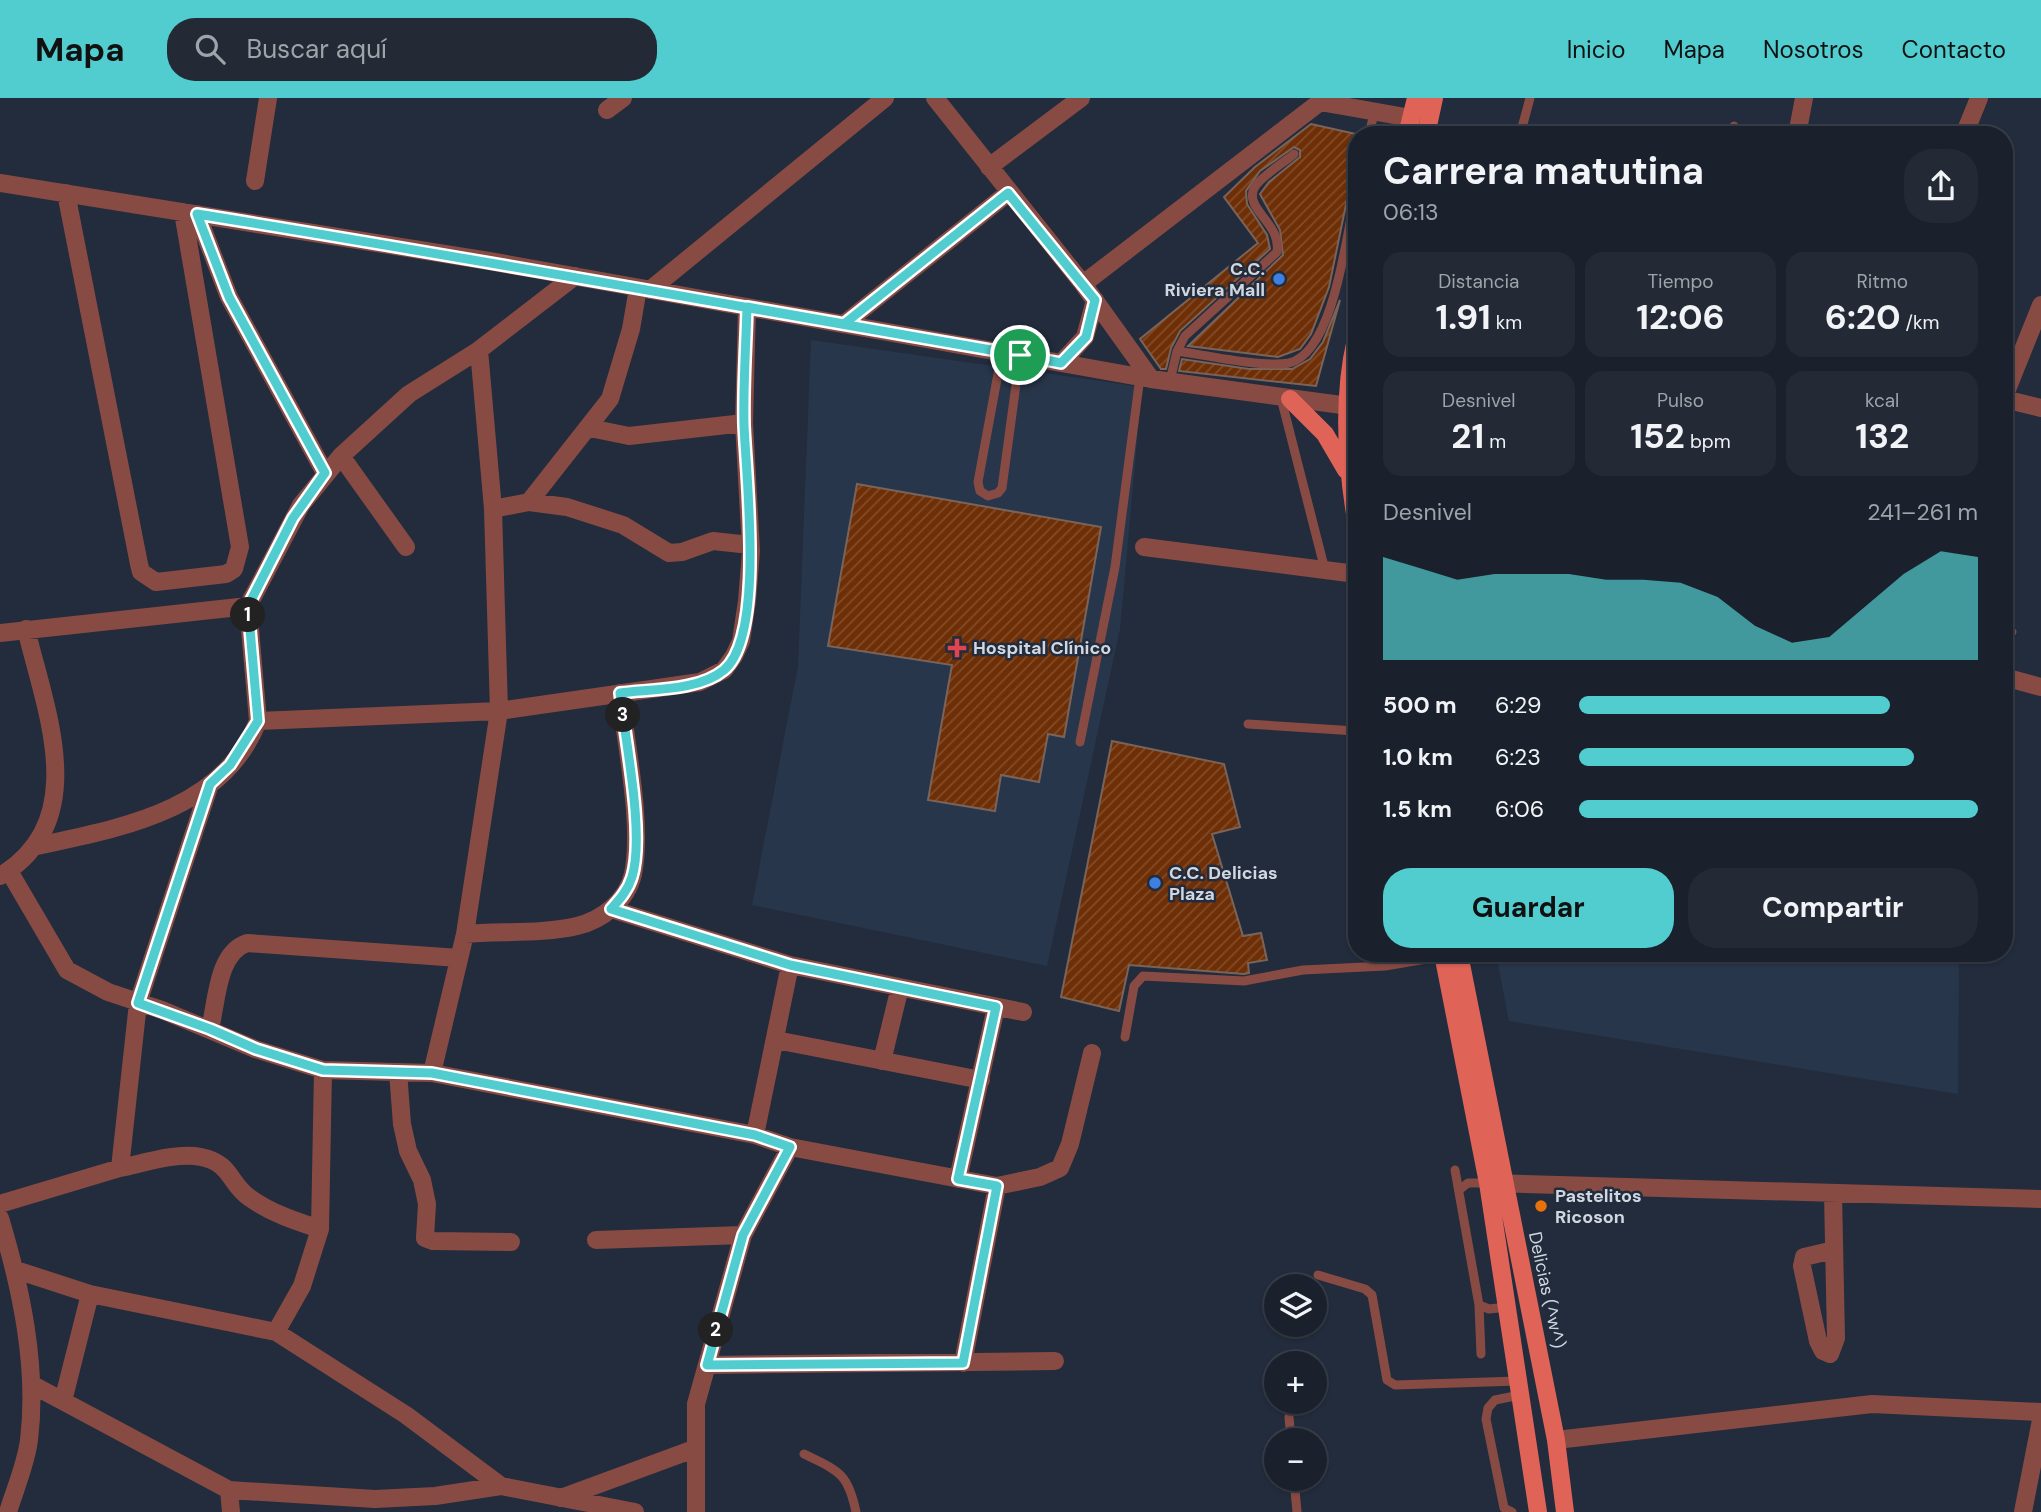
<!DOCTYPE html>
<html lang="es">
<head>
<meta charset="utf-8">
<style>
	:root { --surface:#1a212d; --page:#232935; --text:#f1f3f6; --muted:#9fa3aa; --line:#383e49; --accent:#52cdcf }
	body { margin:0; font-family:"DM Sans",sans-serif; background:var(--page); color:var(--text); height:100vh; display:flex; flex-direction:column; font-size:26px; white-space:nowrap }
	* { box-sizing:border-box; margin:0 }
	p { font-size:23px; color:var(--muted) }
	.icon { flex:none; width:38px; height:38px; fill:none; stroke:currentColor; stroke-width:2; stroke-linecap:round; stroke-linejoin:round }
	.map { position:relative; flex:1; overflow:hidden }
	.drawer { position:absolute; left:1348px; top:28px; width:665px; height:836px; display:flex; flex-direction:column; background:var(--surface); border-radius:28px; box-shadow:0 2px 5px #0004,0 0 0 2px var(--line) }
	.drawer>* { flex:none }
	.buttons { position:absolute; left:1264px; top:1176px; display:grid; gap:14px }
	.buttons a { display:grid; place-items:center; width:63px; height:63px; border-radius:50%; background:var(--surface); box-shadow:0 2px 5px #0004,0 0 0 2px var(--line); font-size:35px }
	.pin { position:absolute; display:grid; place-items:center; width:60px; height:60px; color:#fff; margin:-30px; border:4px solid #fff; border-radius:50%; box-shadow:0 2px 7px #0007 }
	.km { position:absolute; width:35px; height:35px; margin:-18px; border-radius:50%; background:#222; color:#fff; font-size:19px; line-height:35px; text-align:center }
	.round { display:grid; place-items:center; flex:none; width:74px; height:74px; border-radius:28px; background:var(--page) }
	.head { display:flex; align-items:center; justify-content:space-between; height:119px; padding:0 35px }
	h1 { font-size:38px; font-weight:700; line-height:52px }
	.figures { display:grid; grid-template-columns:repeat(3,1fr); gap:10px; height:119px; padding:7px 35px }
	.figures div { display:grid; align-content:center; border-radius:18px; background:var(--page); text-align:center }
	.figures b { font-size:35px; font-weight:700 }
	.figures small { font-size:19px; font-weight:400 }
	.figures p { font-size:19px }
	.chart { height:196px; padding:14px 35px }
	.chart p { display:flex; justify-content:space-between }
	.chart svg { width:100%; height:126px; margin-top:7px; fill:var(--accent); opacity:.7 }
	.primary-button { display:flex; gap:14px; margin-top:auto; padding:14px 35px }
	.primary-button a { flex:1; height:80px; border-radius:28px; background:var(--accent); color:#111; font-size:28px; font-weight:700; line-height:80px; text-align:center }
	.primary-button a+a { background:var(--page); color:var(--text) }
	ul { padding:0 35px; list-style:none; font-size:23px }
	li { display:grid; grid-template-columns:112px 84px 1fr; align-items:center; height:52px }
	li i { height:18px; border-radius:9px; background:var(--accent) }
	header { display:flex; align-items:center; gap:42px; box-sizing:border-box; height:98px; padding:0 35px; background:var(--accent); color:#111 }
	header strong { font-size:33px }
	nav { display:flex; gap:38px; margin-inline-start:auto; font-size:24px }
	.search { width:490px; height:63px; background:var(--page); display:flex; align-items:center; gap:18px; box-sizing:border-box; padding:0 24px; border-radius:28px; color:var(--muted); font-size:26px }
	.map>svg:first-child { display:block }
	.built { fill:#28364b }
	.building { fill:url(#building-hatch); stroke:#7a645a; stroke-width:2 }
	.lines { fill:none; stroke-linecap:round; stroke-linejoin:round }
	.service { stroke:#884b44; stroke-width:9 }
	.minor { stroke:#884b44; stroke-width:18 }
	.primary { stroke:#e06358; stroke-width:18 }
	.route-casing { stroke:#fff; stroke-width:14 }
	.route { stroke:#52cdcf; stroke-width:9 }
	.shop-dot { fill:#3f7fe0; stroke:#222c3c; stroke-width:2.5 }
	.health-dot { fill:#e0444e; stroke:#222c3c; stroke-width:2.5 }
	.food-dot { fill:#e8710a; stroke:#222c3c; stroke-width:2.5 }
	.labels { text-anchor:middle; stroke-width:5; stroke-linejoin:round; paint-order:stroke }
	.poi-label { font-size:18px; font-weight:bold; fill:#d0d7e1; stroke:#222c3c; text-anchor:start }
	.street-label { font-size:18px; fill:#d0d7e1; stroke:#222c3c }
</style>
</head>
<body>
<header>
<strong>Mapa</strong>
<div class="search"><svg class="icon" aria-label="search" viewBox="0 0 24 24"><circle cx="10" cy="10" r="6"/><path d="M15 15l6 6"/></svg>Buscar aquí</div>
<nav><a>Inicio</a><a>Mapa</a><a>Nosotros</a><a>Contacto</a></nav>
</header>
<div class="map">
<svg width="2041" height="1414" viewBox="0 0 2041 1414">
	<defs>
		<pattern id="building-hatch" width="6" height="6" patternUnits="userSpaceOnUse" patternTransform="scale(1.75)"><rect width="6" height="6" fill="#6e2f06"/><path d="M-1 1l2-2M0 6l6-6M5 7l2-2" fill="none" stroke="#824c2a"/></pattern>
	</defs>
	<rect width="100%" height="100%" fill="#222c3c"/>
	<!-- built -->
	<path class="built" d="M811,242L1142,289L1120,531L1047,868L752,807L798,568Z
		M1496,856H1959L1958,996L1509,923Z"/>
	<!-- building -->
	<path class="building" d="M1311,26L1356,36V86L1349,92L1329,189L1311,236L1300,251L1278,259L1188,248L1283,157L1280,132L1260,96L1269,84L1300,59V52L1294,49L1260,73L1246,93L1247,106L1267,137L1270,151L1180,233L1171,250L1166,271H1161L1140,241L1258,145L1224,99L1255,69Z
		M1340,202L1316,288L1179,273L1182,261L1249,271H1292L1310,261L1323,244Z
		M857,386L1101,429L1064,639L1048,636L1039,684L1001,677L995,713L928,702L952,567L828,548Z
		M1112,643L1224,666L1240,729L1212,736L1243,838L1261,835L1267,862L1248,865L1249,875L1244,876L1129,867L1119,913L1061,899Z"/>
	<g class="lines">
		<!-- service -->
		<path class="service" d="M1734,28L1742,37
			M1369,37L1375,11
			M1520,37L1530,0
			M1177,253C1205,257 1263,270 1289,265C1334,255 1347,134 1356,93
			M1002,254L978,384L980,393L988,398L998,395L1002,390L1020,257
			M1170,283L1177,253L1185,238L1277,154C1282,124 1240,110 1256,87C1266,75 1282,66 1294,56
			M1281,300L1325,472
			M2004,532L2012,534
			M1248,626L1356,633
			M1080,644L1115,469L1140,279
			M1125,939L1134,888L1143,878L1244,883L1303,872L1385,868L1444,858
			M1455,1072L1479,1207L1481,1256
			M1459,1092L1468,1085H1488
			M1318,1177L1365,1191L1372,1197L1387,1282L1395,1287L1518,1283
			M1479,1207L1489,1211L1507,1209
			M1289,1319L1291,1342
			M804,1356C839,1373 848,1375 856,1414
			M1294,1381L1297,1414
			M1512,1414L1504,1410L1486,1321L1488,1310L1495,1302L1520,1297"/>
		<!-- minor -->
		<path class="minor" d="M935,0L1083,186L1151,281
			M607,12L623,0
			M1797,37L1804,0
			M1964,37L1979,0
			M989,69L1081,0
			M255,83L268,0
			M0,85L489,163L1151,281L1356,309
			M66,95L139,466L141,474L156,484L226,476L234,471L240,449L183,114
			M197,116L229,199L325,375
			M1083,186L1320,4L1411,20
			M650,192L885,0
			M844,226L1008,95
			M1061,265L1085,239L1095,202
			M2004,299L2041,207
			M2004,301L2041,310
			M590,330L629,338L744,325
			M341,358L406,449
			M529,404L610,301L631,231L638,190
			M493,411L529,404L567,409L623,427L669,455L682,454L713,443L750,447
			M1144,449L1356,476
			M0,535L248,508L301,407L341,358L409,296L479,252L575,178
			M2004,579L2041,589
			M258,623L499,613L700,584L724,572L734,558L741,543L747,503L751,453L744,325L747,209
			M210,686L138,905L120,1070C144,1065 177,1054 201,1059C232,1065 229,1086 250,1100C271,1115 295,1123 320,1131
			M37,748C120,730 223,713 258,623L248,508
			M9,773L67,872L108,894L162,912L255,951L323,972L432,975L755,1037L790,1049L997,1088L1040,1079L1060,1070L1070,1046L1092,955
			M0,778C92,723 46,614 26,531
			M611,811L790,867L1023,914
			M465,836C499,833 544,836 577,828C602,822 627,803 633,776C643,727 626,647 620,595
			M210,931C217,903 217,855 247,845L459,860
			M776,942L981,982
			M882,963L900,889
			M398,974L402,1026L408,1053L422,1082L427,1106L425,1140L433,1143L511,1144
			M432,975L465,836L499,613L493,411L479,252
			M755,1037L790,867
			M958,1081L996,909
			M1492,1085L2041,1101
			M1833,1096L1836,1240L1830,1256L1823,1253L1818,1243L1802,1168L1804,1159L1834,1152
			M0,1106L120,1070
			M0,1120C21,1190 38,1269 29,1342C26,1366 15,1391 8,1414
			M596,1142L743,1137
			M16,1172L90,1196L276,1234L406,1317L501,1388L635,1414
			M276,1234L302,1188L320,1131L323,972
			M963,1265L997,1088
			M707,1267L1055,1263
			M31,1286L229,1392L375,1401L435,1398L501,1388
			M63,1303L90,1196
			M1556,1342L1872,1306L2041,1314
			M229,1392L231,1414
			M561,1400L694,1351
			M696,1414V1306L743,1137L790,1049
			M2023,1414L2041,1322"/>
		<!-- primary -->
		<path class="primary" d="M1407,37L1416,0
			M1426,37L1434,0
			M1356,241C1342,300 1346,362 1356,422
			M1290,301L1325,336L1346,372
			M1443,856L1488,1085L1538,1414
			M1459,856L1556,1342L1565,1414"/>
	</g>
	<g class="lines">
		<!-- route casing -->
		<g class="route-casing">
			<path id="route" d="M1020,257C746,210 472,160 197,116L229,199L325,375L293,420L248,508L258,623L230,667L210,686L138,905L210,931L256,951L323,972L432,975L755,1037L790,1049L743,1137L707,1267L963,1265L997,1088L958,1081L996,909L790,867L611,811C620,801 628,792 632,779C645,736 625,642 620,595C651,591 699,593 724,572C765,538 746,379 744,327C743,288 746,248 747,209L844,226L1008,95L1095,202L1086,239L1061,265L1020,257"/>
		</g>
		<!-- route -->
		<use href="#route" class="route"/>
	</g>
	<!-- markers -->
	<g class="shop-dot">
		<circle cx="1279" cy="181" r="7"/>
		<circle cx="1155" cy="785" r="7"/>
	</g>
	<path class="health-dot" d="M953.5 539.5h7v7h7v7h-7v7h-7v-7h-7v-7h7z"/>
	<circle class="food-dot" cx="1541" cy="1108" r="7"/>
	<g class="labels">
		<!-- poi labels -->
		<g class="poi-label">
			<text x="1265" y="177" text-anchor="end">C.C.<tspan x="1265" dy="21">Riviera Mall</tspan></text>
			<text x="973" y="556">Hospital Clínico</text>
			<text x="1169" y="781">C.C. Delicias<tspan x="1169" dy="21">Plaza</tspan></text>
			<text x="1555" y="1104">Pastelitos<tspan x="1555" dy="21">Ricoson</tspan></text>
		</g>
		<!-- street labels -->
		<g class="street-label">
			<text transform="translate(1547 1192) rotate(78)" y="6">Delicias (^w^)</text>
		</g>
	</g>
</svg>
<div class="buttons">
<a><svg class="icon" aria-label="layers" viewBox="0 0 24 24"><path d="M12 4l9 5-9 5-9-5zM3 14l9 5 9-5"/></svg></a>
<a>+</a>
<a>−</a>
</div>
<div class="pin" style="left:1020px;top:257px;background:#1e9e55"><svg class="icon" aria-label="arrive" viewBox="0 0 24 24"><path d="M6 21V4h12l-3 4 3 4H6"/></svg></div>
<b class="km" style="left:248px;top:517px">1</b>
<b class="km" style="left:716px;top:1232px">2</b>
<b class="km" style="left:623px;top:617px">3</b>
<section class="drawer">
<div class="head"><div><h1>Carrera matutina</h1><p>06:13</p></div><a class="round"><svg class="icon" aria-label="share" viewBox="0 0 24 24"><path d="M12 15V3M7 8l5-5 5 5M5 13v7h14v-7"/></svg></a></div>
<div class="figures">
<div><p>Distancia</p><b>1.91<small> km</small></b></div>
<div><p>Tiempo</p><b>12:06</b></div>
<div><p>Ritmo</p><b>6:20<small> /km</small></b></div>
</div>
<div class="figures">
<div><p>Desnivel</p><b>21<small> m</small></b></div>
<div><p>Pulso</p><b>152<small> bpm</small></b></div>
<div><p>kcal</p><b>132</b></div>
</div>
<div class="chart"><p><span>Desnivel</span>241–261 m</p>
<svg viewBox="0 0 160 44" preserveAspectRatio="none"><path d="M0 44V8L10 12L20 16L30 14L40 14L50 14L60 16L70 16L80 17L90 22L100 32L110 38L120 36L130 25L140 14L150 6L160 8V44z"/></svg>
</div>
<ul>
<li><b>500 m</b>6:29<i style="width:78%"></i></li>
<li><b>1.0 km</b>6:23<i style="width:84%"></i></li>
<li><b>1.5 km</b>6:06<i style="width:100%"></i></li>
</ul>
<div class="primary-button"><a>Guardar</a><a>Compartir</a></div>
</section>
</div>
</body>
</html>
